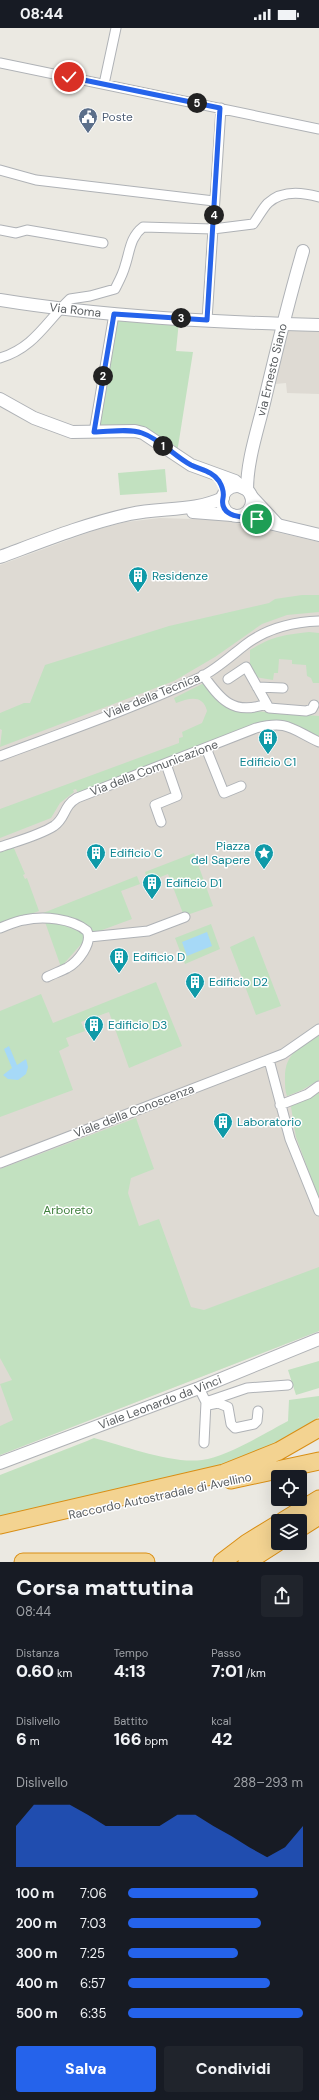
<!DOCTYPE html>
<html lang="it">
<head>
<meta charset="utf-8">
<style>
	:root { --surface:#171b24; --page:#20242c; --text:#f1f3f6; --muted:#9ea1a6; --accent:#2563eb }
	body { margin:0; font-family:"DM Sans",sans-serif; background:var(--page); color:var(--text); height:100vh; display:flex; flex-direction:column; font-size:15px; white-space:nowrap }
	* { box-sizing:border-box; margin:0 }
	p { font-size:13px; color:var(--muted) }
	.icon { flex:none; width:22px; height:22px; fill:none; stroke:currentColor; stroke-width:2; stroke-linecap:round; stroke-linejoin:round }
	.map { position:relative; height:1534px; overflow:hidden }
	.sheet { display:flex; flex-direction:column; background:var(--surface); flex:1 }
	.sheet>* { flex:none }
	.buttons { position:absolute; left:271px; top:1442px; display:grid; gap:8px }
	.buttons a { display:grid; place-items:center; width:36px; height:36px; border-radius:4px; background:var(--surface); box-shadow:0 4px 16px #0002; font-size:20px }
	.pin { position:absolute; display:grid; place-items:center; width:34px; height:34px; color:#fff; margin:-17px; border:2px solid #fff; border-radius:50%; box-shadow:0 1px 4px #0007 }
	.km { position:absolute; width:20px; height:20px; margin:-10px; border-radius:50%; background:#222; color:#fff; font-size:11px; line-height:20px; text-align:center }
	.round { display:grid; place-items:center; flex:none; width:42px; height:42px; border-radius:4px; background:var(--page) }
	.overview { display:flex; align-items:center; justify-content:space-between; height:68px; padding:0 16px }
	h1 { font-size:22px; font-weight:800; line-height:30px }
	.figures { display:grid; grid-template-columns:repeat(3,1fr); gap:6px; height:68px; padding:4px 16px }
	.figures div { display:grid; align-content:center }
	.figures b { font-size:17px; font-weight:800 }
	.figures small { font-size:11px; font-weight:400 }
	.figures p { font-size:11px }
	.chart { height:112px; padding:8px 16px }
	.chart p { display:flex; justify-content:space-between }
	.chart svg { width:100%; height:72px; margin-top:4px; fill:var(--accent); opacity:.7 }
	.button { display:flex; gap:8px; margin-top:auto; padding:8px 16px }
	.button a { flex:1; height:46px; border-radius:4px; background:var(--accent); color:#fff; font-size:16px; font-weight:800; line-height:46px; text-align:center }
	.button a+a { background:var(--page); color:var(--text) }
	ul { padding:0 16px; list-style:none; font-size:13px }
	li { display:grid; grid-template-columns:64px 48px 1fr; align-items:center; height:30px }
	li i { height:10px; border-radius:5px; background:var(--accent) }
	.status { display:flex; justify-content:space-between; align-items:center; height:28px; padding:0 20px; background:var(--surface); direction:ltr }
	.status svg { height:11px; fill:currentColor }
	.map>svg:first-child { display:block }
	.education { fill:#dedad3 }
	.green { fill:#c2e1c0 }
	.water { fill:#a6d9f7 }
	.lines { fill:none; stroke-linecap:round; stroke-linejoin:round }
	.minor-casing { stroke:#afb2b6; stroke-width:11 }
	.tertiary-casing { stroke:#afb2b6; stroke-width:14 }
	.motorway-casing { stroke:#d98e14; stroke-width:19 }
	.minor { stroke:#fff; stroke-width:9 }
	.tertiary { stroke:#fff; stroke-width:12 }
	.motorway { stroke:#f3d391; stroke-width:17 }
	.route-casing { stroke:#fff; stroke-width:8 }
	.route { stroke:#2563eb; stroke-width:5 }
	.labels { text-anchor:middle; stroke-width:3; stroke-linejoin:round; paint-order:stroke }
	.service-label { font-size:12px; fill:#4e5e75; stroke:#fff; text-anchor:start }
	.street-label { font-size:12px; fill:#5a5e61; stroke:#fff }
	.culture-label { font-size:12px; fill:#0d838f; stroke:#fff; text-anchor:start }
	.park-label { font-size:12px; fill:#3d7e3b; stroke:#fff }
</style>
</head>
<body>
<div class="status"><b>08:44</b><svg viewBox="0 0 49 12"><path d="M0 12V9h3v3zM5 12V6h3v6zM10 12V3h3v9zM15 12V0h3v12zM26 1h20v11H26zM47 4h2v5h-2z"/></svg></div>
<div class="map">
<svg width="319" height="1534" viewBox="0 0 319 1534">
	<rect width="100%" height="100%" fill="#ebe9e2"/>
	<!-- education -->
	<path class="education" d="M289,301L319,303V366L287,365L286,355L275,356Z
		M160,490L223,492L319,514V1303L0,1427V537L98,501L126,494Z"/>
	<!-- green -->
	<path class="green" d="M110,289L179,293L176,323L193,324L177,425L148,404L92,403Z
		M165,441L167,464L120,467L118,445Z
		M302,567H319V584L287,587L262,596L215,629L174,653L0,719L2,702L0,701V685L24,675H30L45,637L169,598L269,575L275,571Z
		M309,604L319,605V655H313L311,650L307,648L306,637L292,636V632L279,631L278,645H274L273,652L255,649L250,638V622C273,608 284,607 309,604Z
		M204,655L217,671L229,681L319,688V710L274,693H264L78,765L76,761L73,762L74,764L60,775L51,790L0,810V781L179,715V710L183,709L182,704L202,695L207,683C203,666 189,670 176,675L174,670Z
		M13,818L25,846L23,847L25,851L27,850L39,883L0,897V823Z
		M194,825L213,878L184,888L168,846L148,854L145,844Z
		M137,848L140,856L121,863L132,891L94,905L56,888L43,885Z
		M45,894H55L84,905L83,914L61,939Z
		M211,896L220,921L185,936L175,910Z
		M254,908L281,978L256,987L230,919Z
		M156,954L182,1018L129,1040L109,984L81,994L85,1003L66,1010L69,1018L59,1023L73,1062L0,1089V983L41,966L53,995Z
		M319,1005V1052L302,1062L287,1068C285,1063 285,1057 285,1052C284,1024 300,1021 319,1005Z
		M319,1063V1171L296,1109L291,1079L292,1076Z
		M136,1090L154,1141L131,1150L128,1165L139,1198L159,1191L191,1279L204,1282L319,1239V1303L0,1427V1398L13,1392L0,1356L12,1352L0,1330V1141Z
		M319,1333V1360L296,1367L288,1342Z
		M319,1368V1389C266,1429 211,1440 148,1456C98,1469 49,1482 0,1495V1447L87,1413L94,1410C125,1418 171,1436 202,1432C227,1429 265,1405 288,1393L289,1372Z"/>
	<!-- water -->
	<path class="water" d="M207,904L212,918L187,928L182,914Z
		M9,1018L17,1037L26,1031L28,1039L26,1046L18,1052L8,1051L3,1047L12,1040L4,1021Z"/>
	<g class="lines">
		<!-- minor casing -->
		<g class="minor-casing">
			<path id="minor" d="M0,35L319,101
				M104,56L116,0
				M0,142L36,152L214,173
				M0,202L16,205L27,202L103,215
				M207,292L221,80
				M0,330C34,320 46,294 70,271L90,268L115,261C119,253 123,246 125,238C130,223 130,209 143,199L213,201L253,196C258,190 262,181 268,175C282,162 302,164 319,169
				M94,404L114,286
				M203,647C220,671 233,688 266,676
				M228,651L246,639L269,680L306,683L312,681L314,677
				M257,659L283,660
				M206,720L224,765L241,758
				M0,728C67,703 136,679 201,649C217,641 232,627 245,617C267,600 292,594 319,593
				M161,794L155,777L177,768L166,736
				M0,819C17,813 38,808 54,798C66,790 63,778 77,770L256,700C288,692 291,701 319,714
				M0,900C8,897 16,893 24,892C43,888 72,890 87,903C93,915 78,934 67,940C61,943 53,946 47,949
				M89,909L148,903L185,889
				M269,1032L290,1111L319,1183
				M280,1077L308,1066L319,1058
				M0,1135L283,1026L319,1001
				M199,1360L206,1374L247,1360L288,1357
				M208,1377L218,1375L228,1379L231,1396L235,1400L254,1396L257,1393L258,1383
				M204,1415L206,1374"/>
		</g>
		<!-- tertiary casing -->
		<g class="tertiary-casing">
			<g id="tertiary">
				<path id="s1" d="M0,272C105,289 213,294 319,297"/>
				<path d="M0,371L34,390L72,404L135,403L143,405L191,437L235,453L243,460"/>
				<circle cx="237" cy="473" r="15"/>
				<path id="s2" d="M247,462C247,433 257,404 264,375C276,324 288,274 303,223"/>
				<path d="M251,468L277,496"/>
				<path d="M193,484L232,487"/>
				<path d="M240,488L319,507"/>
				<path d="M0,529C43,513 85,496 130,486C161,479 194,484 223,470"/>
				<path id="s3" d="M0,1435L199,1360L319,1311"/>
			</g>
		</g>
		<!-- motorway casing -->
		<g class="motorway-casing">
			<path id="motorway" d="M231,1452L319,1433
				M283,1493L319,1471
				M0,1497L224,1445L279,1423L319,1400
				M300,1500L319,1488
				M23,1534H146
				M222,1534L247,1515L278,1496
				M247,1534L278,1514"/>
		</g>
		<!-- minor -->
		<use href="#minor" class="minor"/>
		<!-- tertiary -->
		<use href="#tertiary" class="tertiary"/>
		<!-- motorway -->
		<use href="#motorway" class="motorway"/>
	</g>
	<g class="lines">
		<!-- route casing -->
		<g class="route-casing">
			<path id="route" d="M69,49L220,80L207,292L114,286L94,404C108,404 128,400 142,405C160,411 174,428 191,437C201,442 212,443 219,453C222,458 224,465 223,470C219,490 244,489 257,491"/>
		</g>
		<!-- route -->
		<use href="#route" class="route"/>
	</g>
	<!-- icons -->
	<defs>
		<g id="civic-pin" transform="scale(1)"><path d="M0 17L-7.5 6A9.5 9.5 0 1 1 7.5 6Z" fill="#5c6f8a" stroke="#fff"/><path d="M-.6-6.5H3V-4.5H.6V-3L4-1V1h2V6H-6V1h2V-1L-.6-3ZM-1.2 2.5V6h2.4V2.5Z" fill="#fff"/></g>
		<g id="building-pin" transform="scale(1)"><path d="M0 17L-7.5 6A9.5 9.5 0 1 1 7.5 6Z" fill="#0f9aa8" stroke="#fff"/><path d="M-4-6H4V6H1V3H-1V6H-4ZM-2.5-4.3h1.7v1.8h-1.7ZM.8-4.3h1.7v1.8H.8ZM-2.5-1h1.7V.8h-1.7ZM.8-1h1.7V.8H.8Z" fill="#fff"/></g>
		<g id="sight-pin" transform="scale(1)"><path d="M0 17L-7.5 6A9.5 9.5 0 1 1 7.5 6Z" fill="#0f9aa8" stroke="#fff"/><path d="M0-6L1.8-2.2L6-1.7L2.9 1.2L3.7 5.4L0 3.3L-3.7 5.4L-2.9 1.2L-6-1.7L-1.8-2.2Z" fill="#fff"/></g>
	</defs>
	<g fill-rule="evenodd">
		<use href="#civic-pin" x="88" y="89"/>
		<use href="#building-pin" x="138" y="548"/>
		<use href="#building-pin" x="268" y="710"/>
		<use href="#building-pin" x="96" y="825"/>
		<use href="#sight-pin" x="264" y="825"/>
		<use href="#building-pin" x="152" y="855"/>
		<use href="#building-pin" x="119" y="929"/>
		<use href="#building-pin" x="195" y="954"/>
		<use href="#building-pin" x="94" y="997"/>
		<use href="#building-pin" x="223" y="1094"/>
	</g>
	<g class="labels">
		<!-- service labels -->
		<g class="service-label">
			<text x="102" y="93">Poste</text>
		</g>
		<!-- street labels -->
		<g class="street-label">
			<text dy="4" stroke="none"><textPath href="#s1" startOffset="76">Via Roma</textPath></text>
			<text dy="4" stroke="none"><textPath href="#s2" startOffset="123">via Ernesto Siano</textPath></text>
			<text transform="translate(152 668) rotate(-22)" y="4">Viale della Tecnica</text>
			<text transform="translate(154 740) rotate(-21)" y="4">Via della Comunicazione</text>
			<text transform="translate(134 1083) rotate(-21)" y="4">Viale della Conoscenza</text>
			<text dy="4" stroke="none"><textPath href="#s3" startOffset="171">Viale Leonardo da Vinci</textPath></text>
			<text transform="translate(160 1468) rotate(-12)" y="4">Raccordo Autostradale di Avellino</text>
		</g>
		<!-- culture labels -->
		<g class="culture-label">
			<text x="152" y="552">Residenze</text>
			<text x="268" y="738" text-anchor="middle">Edificio C1</text>
			<text x="250" y="822" text-anchor="end">Piazza<tspan x="250" dy="14">del Sapere</tspan></text>
			<text x="110" y="829">Edificio C</text>
			<text x="166" y="859">Edificio D1</text>
			<text x="133" y="933">Edificio D</text>
			<text x="209" y="958">Edificio D2</text>
			<text x="108" y="1001">Edificio D3</text>
			<text x="237" y="1098">Laboratorio</text>
		</g>
		<!-- park labels -->
		<g class="park-label">
			<text x="68" y="1186">Arboreto</text>
		</g>
	</g>
</svg>
<div class="buttons">
<a><svg class="icon" aria-label="locate" viewBox="0 0 24 24"><circle cx="12" cy="12" r="6"/><path d="M12 2v4M12 18v4M2 12h4M18 12h4"/></svg></a>
<a><svg class="icon" aria-label="layers" viewBox="0 0 24 24"><path d="M12 4l9 5-9 5-9-5zM3 14l9 5 9-5"/></svg></a>
</div>
<div class="pin" style="left:257px;top:491px;background:#1e9e55"><svg class="icon" aria-label="arrive" viewBox="0 0 24 24"><path d="M6 21V4h12l-3 4 3 4H6"/></svg></div>
<div class="pin" style="left:69px;top:49px;background:#d93025"><svg class="icon" aria-label="check" viewBox="0 0 24 24"><path d="M5 12l5 5 9-10"/></svg></div>
<b class="km" style="left:163px;top:418px">1</b>
<b class="km" style="left:103px;top:348px">2</b>
<b class="km" style="left:181px;top:290px">3</b>
<b class="km" style="left:214px;top:187px">4</b>
<b class="km" style="left:197px;top:75px">5</b>
</div>
<section class="sheet">
<div class="overview"><div><h1>Corsa mattutina</h1><p>08:44</p></div><a class="round"><svg class="icon" aria-label="share" viewBox="0 0 24 24"><path d="M12 15V3M7 8l5-5 5 5M5 13v7h14v-7"/></svg></a></div>
<div class="figures">
<div><p>Distanza</p><b>0.60<small> km</small></b></div>
<div><p>Tempo</p><b>4:13</b></div>
<div><p>Passo</p><b>7:01<small> /km</small></b></div>
</div>
<div class="figures">
<div><p>Dislivello</p><b>6<small> m</small></b></div>
<div><p>Battito</p><b>166<small> bpm</small></b></div>
<div><p>kcal</p><b>42</b></div>
</div>
<div class="chart"><p><span>Dislivello</span>288–293 m</p>
<svg viewBox="0 0 160 44" preserveAspectRatio="none"><path d="M0 44V19L10 6L20 6L30 6L40 12L50 19L60 19L70 19L80 19L90 12L100 12L110 19L120 25L130 32L140 38L150 32L160 19V44z"/></svg>
</div>
<ul>
<li><b>100 m</b>7:06<i style="width:74%"></i></li>
<li><b>200 m</b>7:03<i style="width:76%"></i></li>
<li><b>300 m</b>7:25<i style="width:63%"></i></li>
<li><b>400 m</b>6:57<i style="width:81%"></i></li>
<li><b>500 m</b>6:35<i style="width:100%"></i></li>
</ul>
<div class="button"><a>Salva</a><a>Condividi</a></div>
</section>
</body>
</html>
